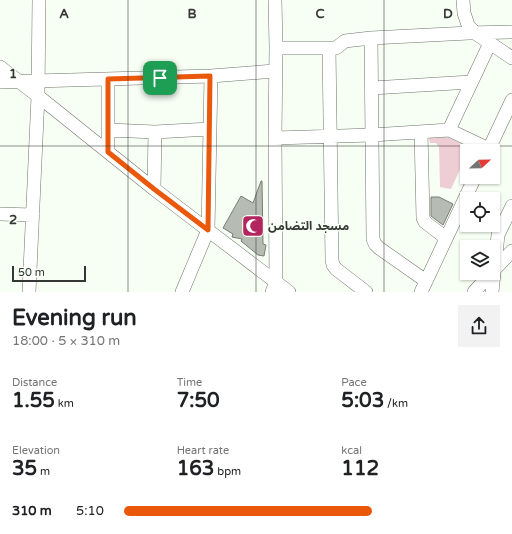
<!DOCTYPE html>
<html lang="en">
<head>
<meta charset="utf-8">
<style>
	:root { --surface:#fff; --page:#f2f2f2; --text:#202124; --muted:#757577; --accent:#ea580c }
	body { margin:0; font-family:"Varela Round","Noto Sans Arabic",sans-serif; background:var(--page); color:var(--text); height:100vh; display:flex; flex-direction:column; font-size:15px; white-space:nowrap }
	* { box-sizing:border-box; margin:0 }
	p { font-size:13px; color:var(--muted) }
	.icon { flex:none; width:22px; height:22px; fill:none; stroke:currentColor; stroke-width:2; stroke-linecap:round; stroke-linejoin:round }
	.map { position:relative; height:292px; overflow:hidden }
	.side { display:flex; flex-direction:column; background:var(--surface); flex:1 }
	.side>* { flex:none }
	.needle { width:26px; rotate:68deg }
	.controls { position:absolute; left:460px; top:144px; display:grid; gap:8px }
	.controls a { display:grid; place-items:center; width:40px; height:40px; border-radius:0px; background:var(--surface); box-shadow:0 1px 3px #0004; font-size:20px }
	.scale { position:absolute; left:12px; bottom:10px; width:74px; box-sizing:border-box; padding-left:4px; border:2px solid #343733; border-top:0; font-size:11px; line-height:14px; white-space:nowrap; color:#343733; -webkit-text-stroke:3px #f7fef4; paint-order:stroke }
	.pin { position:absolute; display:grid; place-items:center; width:34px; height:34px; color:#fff; margin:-17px; border-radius:8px; box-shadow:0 2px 6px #0006 }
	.round { display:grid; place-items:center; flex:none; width:42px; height:42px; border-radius:0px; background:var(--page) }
	.head { display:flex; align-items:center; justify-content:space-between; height:68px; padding:0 12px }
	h1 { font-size:22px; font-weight:700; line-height:30px }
	.figures { display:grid; grid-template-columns:repeat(3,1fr); gap:6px; height:68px; padding:4px 12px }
	.figures div { display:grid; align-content:center }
	.figures b { font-size:20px; font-weight:700 }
	.figures small { font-size:11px; font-weight:400 }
	.figures p { font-size:11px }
	ul { padding:0 12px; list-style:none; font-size:13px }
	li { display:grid; grid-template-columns:64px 48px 1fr; align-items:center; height:30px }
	li i { height:10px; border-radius:5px; background:var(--accent) }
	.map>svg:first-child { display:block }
	.green { fill:#efcdd5 }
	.building { fill:#b6bcb3; stroke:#787e75 }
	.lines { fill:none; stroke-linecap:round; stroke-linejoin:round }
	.minor-casing { stroke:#6e746b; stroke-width:14 }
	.minor { stroke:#fff; stroke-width:13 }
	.route-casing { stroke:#fff; stroke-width:8 }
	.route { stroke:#ea580c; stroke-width:5 }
	.grid { fill:none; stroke:#343733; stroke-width:1; stroke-opacity:0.55 }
	.labels { text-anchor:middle; stroke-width:3; stroke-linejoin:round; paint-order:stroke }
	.poi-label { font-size:12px; font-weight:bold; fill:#343733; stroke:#f7fef4; text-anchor:start }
	.grid-label { font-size:13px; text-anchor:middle; font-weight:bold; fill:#343733; stroke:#f7fef4; stroke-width:3; stroke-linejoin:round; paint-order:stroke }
</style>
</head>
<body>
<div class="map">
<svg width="512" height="292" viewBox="0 0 512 292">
	<rect width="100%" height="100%" fill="#f7fef4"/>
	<!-- green -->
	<path class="green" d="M445,137L449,138L476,151H467V154L451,189L440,187L439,147L436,143H430L429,139L430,138Z"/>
	<!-- building -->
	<path class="building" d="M261,181H262L263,244L266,245L264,256L258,255L241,241L242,239L232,237L233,234L223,228L241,196L253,203Z
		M431,197H439L453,204L443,225L431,216Z"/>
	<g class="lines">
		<!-- minor casing -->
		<g class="minor-casing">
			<path id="minor" d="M463,0L464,13L468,25L475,33L512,58
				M371,38L373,239L375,244L379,248L426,281
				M276,48H336L345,41L371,38L469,33L512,32
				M329,48L332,260L333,265L336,269L366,292
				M0,67L38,96L154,189L289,292
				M0,82L211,76L275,71
				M372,88L471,82
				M109,130L155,132L210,129
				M449,130L490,43
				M421,132L423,218L425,222L446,238
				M275,138L372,135L449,130L489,149
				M488,151L512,100
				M108,152V79
				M154,189L155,132
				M0,214L33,215
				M493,271L512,251
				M29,292L38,96L39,0
				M182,292L208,230L211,76
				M272,292L276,282L275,138L276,48L275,0
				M421,292L475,177
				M474,292L491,273
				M492,292L498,235L512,206"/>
		</g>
		<!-- minor -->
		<use href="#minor" class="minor"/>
	</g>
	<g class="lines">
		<!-- route casing -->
		<g class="route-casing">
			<path id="route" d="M210,76L208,230L154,189L108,152V79Z"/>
		</g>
		<!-- route -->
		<use href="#route" class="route"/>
	</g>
	<!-- grid -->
	<path class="grid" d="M128,0V292M256,0V292M384,0V292M0,146H512"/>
	<!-- icons -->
	<defs>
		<g id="mosque-square" transform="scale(1.15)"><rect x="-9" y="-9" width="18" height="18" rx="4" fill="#b2255f" stroke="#f7fef4"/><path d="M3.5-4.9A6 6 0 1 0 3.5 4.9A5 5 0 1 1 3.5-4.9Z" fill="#fff"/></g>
	</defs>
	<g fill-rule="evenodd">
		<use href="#mosque-square" x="253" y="226"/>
	</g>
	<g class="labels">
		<!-- poi labels -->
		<g class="poi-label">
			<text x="268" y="230">مسجد التضامن</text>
		</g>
	</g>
	<g class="grid-label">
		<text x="64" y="18">A</text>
		<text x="192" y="18">B</text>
		<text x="320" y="18">C</text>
		<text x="448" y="18">D</text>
		<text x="13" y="78">1</text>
		<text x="13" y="224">2</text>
	</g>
</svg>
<div class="controls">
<a><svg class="needle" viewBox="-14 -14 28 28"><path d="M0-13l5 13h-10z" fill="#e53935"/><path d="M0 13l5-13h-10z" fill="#757577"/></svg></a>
<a><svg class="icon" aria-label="locate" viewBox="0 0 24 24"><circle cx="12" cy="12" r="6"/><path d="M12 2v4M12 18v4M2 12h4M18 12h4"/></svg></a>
<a><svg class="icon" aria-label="layers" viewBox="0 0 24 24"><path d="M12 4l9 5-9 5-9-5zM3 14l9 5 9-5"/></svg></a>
</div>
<div class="scale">50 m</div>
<div class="pin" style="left:160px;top:78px;background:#1e9e55"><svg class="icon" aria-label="arrive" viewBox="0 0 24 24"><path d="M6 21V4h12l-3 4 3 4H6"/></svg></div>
</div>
<section class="side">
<div class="head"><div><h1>Evening run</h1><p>18:00 · 5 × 310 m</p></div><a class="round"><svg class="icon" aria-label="share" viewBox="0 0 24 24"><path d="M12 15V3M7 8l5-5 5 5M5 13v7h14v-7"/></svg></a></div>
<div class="figures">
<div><p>Distance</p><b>1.55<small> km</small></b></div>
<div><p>Time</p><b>7:50</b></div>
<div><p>Pace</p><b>5:03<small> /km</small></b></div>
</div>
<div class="figures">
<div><p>Elevation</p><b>35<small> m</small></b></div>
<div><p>Heart rate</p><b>163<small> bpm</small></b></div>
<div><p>kcal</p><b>112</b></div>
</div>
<ul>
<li><b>310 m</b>5:10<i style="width:66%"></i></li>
</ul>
</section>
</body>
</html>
